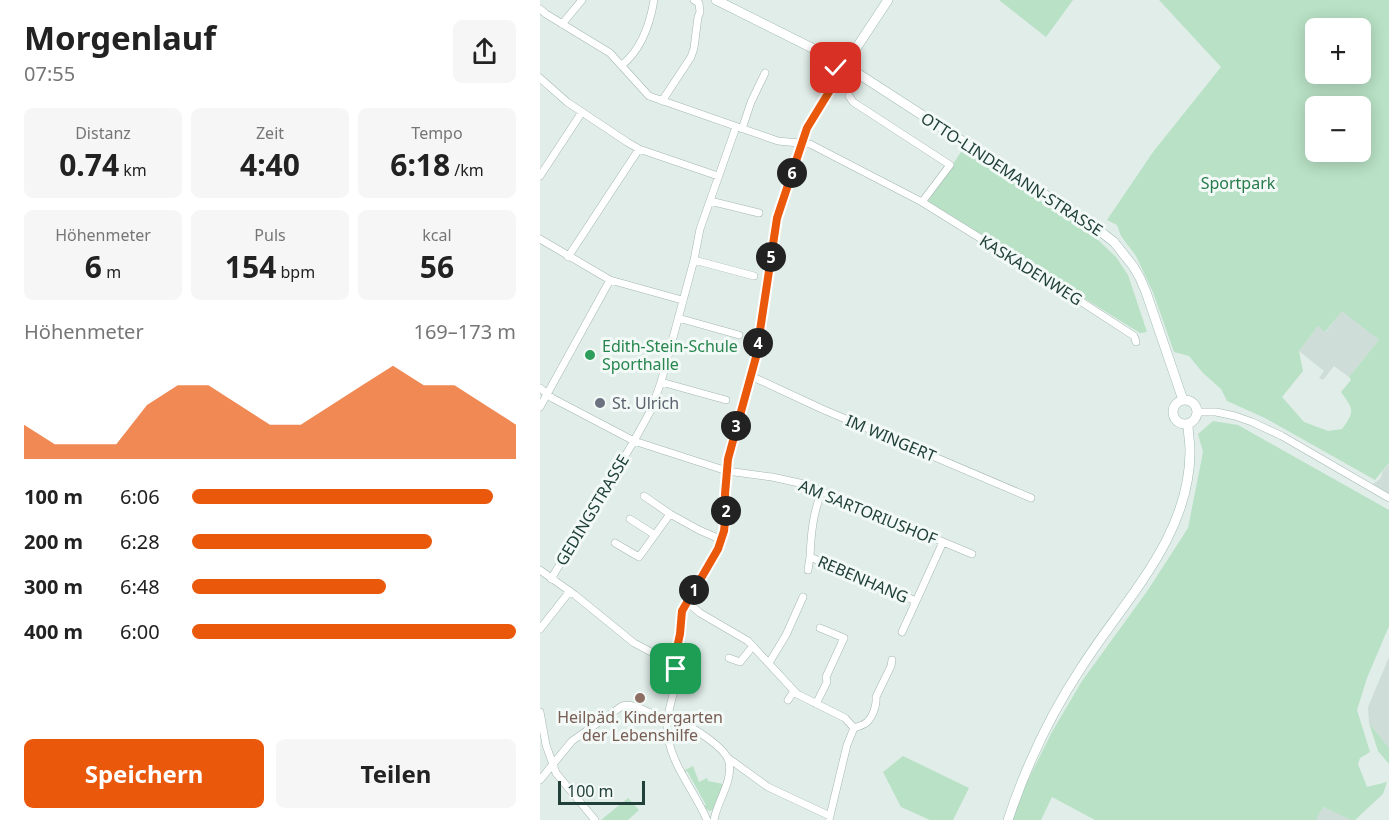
<!DOCTYPE html>
<html lang="de">
<head>
<meta charset="utf-8">
<style>
	:root { --surface:#fff; --page:#f6f6f6; --text:#222; --muted:#767676; --accent:#ea580c }
	body { margin:0; font-family:"Noto Sans",sans-serif; background:var(--page); color:var(--text); height:100vh; display:flex; flex-direction:column; font-size:22px; white-space:nowrap }
	* { box-sizing:border-box; margin:0 }
	p { font-size:20px; color:var(--muted) }
	.icon { flex:none; width:33px; height:33px; fill:none; stroke:currentColor; stroke-width:2; stroke-linecap:round; stroke-linejoin:round }
	.map { position:relative; flex:1; overflow:hidden }
	.sheet { display:flex; flex-direction:column; background:var(--surface); width:540px }
	.sheet>* { flex:none }
	.buttons { position:absolute; left:765px; top:18px; display:grid; gap:12px }
	.buttons a { display:grid; place-items:center; width:66px; height:66px; border-radius:9px; background:var(--surface); box-shadow:0 3px 15px #0003; font-size:30px }
	.scale { position:absolute; left:18px; bottom:15px; width:87px; box-sizing:border-box; padding-left:6px; border:3px solid #204039; border-top:0; font-size:16px; line-height:21px; white-space:nowrap; color:#204039; -webkit-text-stroke:4px #f2f9f6; paint-order:stroke }
	.pin { position:absolute; display:grid; place-items:center; width:51px; height:51px; color:#fff; margin:-26px; border-radius:12px; box-shadow:0 3px 9px #0006 }
	.km { position:absolute; width:30px; height:30px; margin:-15px; border-radius:50%; background:#222; color:#fff; font-size:16px; line-height:30px; text-align:center }
	.round { display:grid; place-items:center; flex:none; width:63px; height:63px; border-radius:9px; background:var(--page) }
	.headline { display:flex; align-items:center; justify-content:space-between; height:102px; padding:0 24px }
	h1 { font-size:33px; font-weight:700; line-height:45px }
	.stats { display:grid; grid-template-columns:repeat(3,1fr); gap:9px; height:102px; padding:6px 24px }
	.stats div { display:grid; align-content:center; border-radius:9px; background:var(--page); text-align:center }
	.stats b { font-size:30px; font-weight:700 }
	.stats small { font-size:16px; font-weight:400 }
	.stats p { font-size:16px }
	.chart { height:168px; padding:12px 24px }
	.chart p { display:flex; justify-content:space-between }
	.chart svg { width:100%; height:108px; margin-top:6px; fill:var(--accent); opacity:.7 }
	.button { display:flex; gap:12px; margin-top:auto; padding:12px 24px }
	.button a { flex:1; height:69px; border-radius:9px; background:var(--accent); color:#fff; font-size:24px; font-weight:700; line-height:69px; text-align:center }
	.button a+a { background:var(--page); color:var(--text) }
	ul { padding:0 24px; list-style:none; font-size:20px }
	li { display:grid; grid-template-columns:96px 72px 1fr; align-items:center; height:45px }
	li i { height:15px; border-radius:8px; background:var(--accent) }
	main { display:flex; flex:1; min-height:0 }
	.map>svg:first-child { display:block }
	.built { fill:#cfddd8 }
	.green { fill:#b8e1c5; fill-rule:evenodd }
	.lines { fill:none; stroke-linecap:round; stroke-linejoin:round }
	.street-casing { stroke:#a3b6b1; stroke-width:8 }
	.secondary-casing { stroke:#9fbab2; stroke-width:10 }
	.street { stroke:#fff; stroke-width:7 }
	.secondary { stroke:#fff; stroke-width:9 }
	.route-casing { stroke:#fff; stroke-width:12 }
	.route { stroke:#ea580c; stroke-width:8 }
	.leisure-dot { fill:#2e9e5b; stroke:#f2f9f6; stroke-width:2 }
	.worship-dot { fill:#6b7280; stroke:#f2f9f6; stroke-width:2 }
	.education-dot { fill:#8d6e63; stroke:#f2f9f6; stroke-width:2 }
	.labels { text-anchor:middle; stroke-width:6; stroke-linejoin:round; paint-order:stroke }
	.street-label { font-size:16px; fill:#204039; stroke:#f2f9f6 }
	.park-label { font-size:16px; fill:#267b4b; stroke:#f2f9f6 }
	.leisure-label { font-size:16px; fill:#27864d; stroke:#f2f9f6; text-anchor:start }
	.worship-label { font-size:16px; fill:#5b616d; stroke:#f2f9f6; text-anchor:start }
	.education-label { font-size:16px; fill:#785e54; stroke:#f2f9f6 }
</style>
</head>
<body>
<main>
<section class="sheet">
<div class="headline"><div><h1>Morgenlauf</h1><p>07:55</p></div><a class="round"><svg class="icon" aria-label="share" viewBox="0 0 24 24"><path d="M12 15V3M7 8l5-5 5 5M5 13v7h14v-7"/></svg></a></div>
<div class="stats">
<div><p>Distanz</p><b>0.74<small> km</small></b></div>
<div><p>Zeit</p><b>4:40</b></div>
<div><p>Tempo</p><b>6:18<small> /km</small></b></div>
</div>
<div class="stats">
<div><p>Höhenmeter</p><b>6<small> m</small></b></div>
<div><p>Puls</p><b>154<small> bpm</small></b></div>
<div><p>kcal</p><b>56</b></div>
</div>
<div class="chart"><p><span>Höhenmeter</span>169–173 m</p>
<svg viewBox="0 0 160 44" preserveAspectRatio="none"><path d="M0 44V30L10 38L20 38L30 38L40 22L50 14L60 14L70 22L80 30L90 30L100 22L110 14L120 6L130 14L140 14L150 22L160 30V44z"/></svg>
</div>
<ul>
<li><b>100 m</b>6:06<i style="width:93%"></i></li>
<li><b>200 m</b>6:28<i style="width:74%"></i></li>
<li><b>300 m</b>6:48<i style="width:60%"></i></li>
<li><b>400 m</b>6:00<i style="width:100%"></i></li>
</ul>
<div class="button"><a>Speichern</a><a>Teilen</a></div>
</section>
<div class="map">
<svg width="849" height="820" viewBox="0 0 849 820">
	<rect width="100%" height="100%" fill="#e1ede9"/>
	<!-- built -->
	<path class="built" d="M802,310L839,340L809,377L794,366L783,380L779,378L784,371L759,351L778,326L786,332Z
		M849,464V494L833,484L840,479L843,471Z
		M849,657V748L829,723L828,707Z
		M783,807L813,820H776Z"/>
	<!-- green -->
	<path class="green" d="M459,0H533L506,37Z
		M619,0H849V463L835,480L725,418L687,401L681,389L663,373L649,356L634,352L613,292L596,256L581,236L577,225L567,220L613,152L681,67ZM776,28H820V74H776ZM820,106V152H776V106ZM802,311L839,340L809,377L811,380L801,392C814,410 815,411 802,429L788,431L764,422L742,397L763,371L759,351L778,326L785,332Z
		M423,149L556,238L576,257L588,275L607,332L600,333L388,201Z
		M673,421L698,425L849,510V626L827,678L817,710L830,752L820,758L818,764L827,787L847,782L843,794L815,820H812L783,807L776,820H555L512,797L501,820H472L485,786L512,732L542,681L608,590L648,528L663,452L658,434Z
		M829,723L849,748V764L838,751Z
		M363,756L429,788L413,820H390L361,807L343,772Z
		M153,766L159,782L167,778L168,781L183,784L175,807L173,810L169,811L163,806L166,805L147,771L144,772L143,771Z
		M88,798L99,810L88,820H61Z"/>
	<g class="lines">
		<!-- street casing -->
		<g class="street-casing">
			<path id="street" d="M0,9L6,14L70,53L109,96L238,141L270,144L382,202L517,286L594,336L596,342
				M22,24L42,0
				M82,65C102,49 110,24 114,0
				M0,78L27,102L87,142L99,149L178,176
				M309,96L313,102L410,165L382,202
				M122,101L151,57L154,48L158,17L160,12L159,3L154,0
				M202,129L211,102L225,73
				M0,176L42,112
				M170,201L219,213
				M0,239L70,280L142,300
				M28,257L99,149
				M154,260L214,276
				M138,318L199,335
				M211,376L282,409L491,498
				M121,382L186,400
				M0,388L12,398L94,441L187,471L232,477L264,484L432,554
				M0,407L70,280
				M658,412H676L695,416L712,422L742,436L849,498
				M282,491C273,512 271,534 270,557L376,601
				M104,496L130,514
				M90,519L115,535
				M75,543L99,557L130,514L159,530L182,540
				M0,570L35,595L94,643L113,653L128,656
				M268,570L270,557
				M11,579L94,441L111,410L121,382L154,260L160,229L196,127
				M147,602L160,613L208,641L257,694L305,718L314,728L307,745L289,820
				M0,629L30,591
				M362,632L403,542
				M136,652L140,634L142,611L178,549L184,531L186,512L185,494L188,459L216,357L238,218L267,128L300,74
				M189,658L200,662L213,646
				M135,663C140,685 127,705 127,727C128,762 154,789 167,820
				M229,663L246,635L263,597
				M248,700L254,691
				M276,704L287,682L286,677L304,638L280,628
				M0,712L6,745L16,773L55,820
				M314,728C319,726 325,725 328,721C333,716 337,704 336,697L351,666L352,660
				M188,758L228,787L290,816
				M0,780L32,741L82,706C92,703 103,710 113,714C120,716 128,717 135,719C149,725 186,747 189,762C193,782 177,801 174,820"/>
		</g>
		<!-- secondary casing -->
		<g class="secondary-casing">
			<path id="secondary" d="M176,0L296,60
				M295 64a10 10 0 1 1 20 0a10 10 0 1 1-20 0Z
				M311,56L348,0
				M314,71L552,225L574,242L593,266L600,278L606,292L643,400
				M633 412a12 12 0 1 1 24 0a12 12 0 1 1-24 0Z
				M468,820C486,766 510,715 541,668C584,600 650,537 650,451C650,442 648,433 648,424"/>
		</g>
		<!-- street -->
		<use href="#street" class="street"/>
		<!-- secondary -->
		<use href="#secondary" class="secondary"/>
	</g>
	<g class="lines">
		<!-- route casing -->
		<g class="route-casing">
			<path id="route" d="M136,669L135,663L139,659V655L136,652L140,634L142,611L178,549L184,531L186,512L185,494L188,459L216,357L237,218L267,128L300,74L296,68"/>
		</g>
		<!-- route -->
		<use href="#route" class="route"/>
	</g>
	<!-- markers -->
	<circle class="leisure-dot" cx="50" cy="355" r="6"/>
	<circle class="worship-dot" cx="60" cy="403" r="6"/>
	<circle class="education-dot" cx="100" cy="698" r="6"/>
	<g class="labels">
		<!-- street labels -->
		<g class="street-label">
			<text transform="translate(472 174) rotate(33)" y="6">OTTO-LINDEMANN-STRASSE</text>
			<text transform="translate(491 270) rotate(32)" y="6">KASKADENWEG</text>
			<text transform="translate(351 438) rotate(23)" y="6">IM WINGERT</text>
			<text transform="translate(52 510) rotate(-59)" y="6">GEDINGSTRASSE</text>
			<text transform="translate(328 512) rotate(22)" y="6">AM SARTORIUSHOF</text>
			<text transform="translate(323 579) rotate(23)" y="6">REBENHANG</text>
		</g>
		<!-- park labels -->
		<g class="park-label">
			<text x="698" y="189">Sportpark</text>
		</g>
		<!-- leisure labels -->
		<g class="leisure-label">
			<text x="62" y="352">Edith-Stein-Schule<tspan x="62" dy="18">Sporthalle</tspan></text>
		</g>
		<!-- worship labels -->
		<g class="worship-label">
			<text x="72" y="409">St. Ulrich</text>
		</g>
		<!-- education labels -->
		<g class="education-label">
			<text x="100" y="723">Heilpäd. Kindergarten<tspan x="100" dy="18">der Lebenshilfe</tspan></text>
		</g>
	</g>
</svg>
<div class="buttons">
<a>+</a>
<a>−</a>
</div>
<div class="scale">100 m</div>
<div class="pin" style="left:136px;top:669px;background:#1e9e55"><svg class="icon" aria-label="arrive" viewBox="0 0 24 24"><path d="M6 21V4h12l-3 4 3 4H6"/></svg></div>
<div class="pin" style="left:296px;top:68px;background:#d93025"><svg class="icon" aria-label="check" viewBox="0 0 24 24"><path d="M5 12l5 5 9-10"/></svg></div>
<b class="km" style="left:154px;top:590px">1</b>
<b class="km" style="left:186px;top:511px">2</b>
<b class="km" style="left:196px;top:426px">3</b>
<b class="km" style="left:218px;top:343px">4</b>
<b class="km" style="left:231px;top:257px">5</b>
<b class="km" style="left:252px;top:173px">6</b>
</div>
</main>
</body>
</html>
